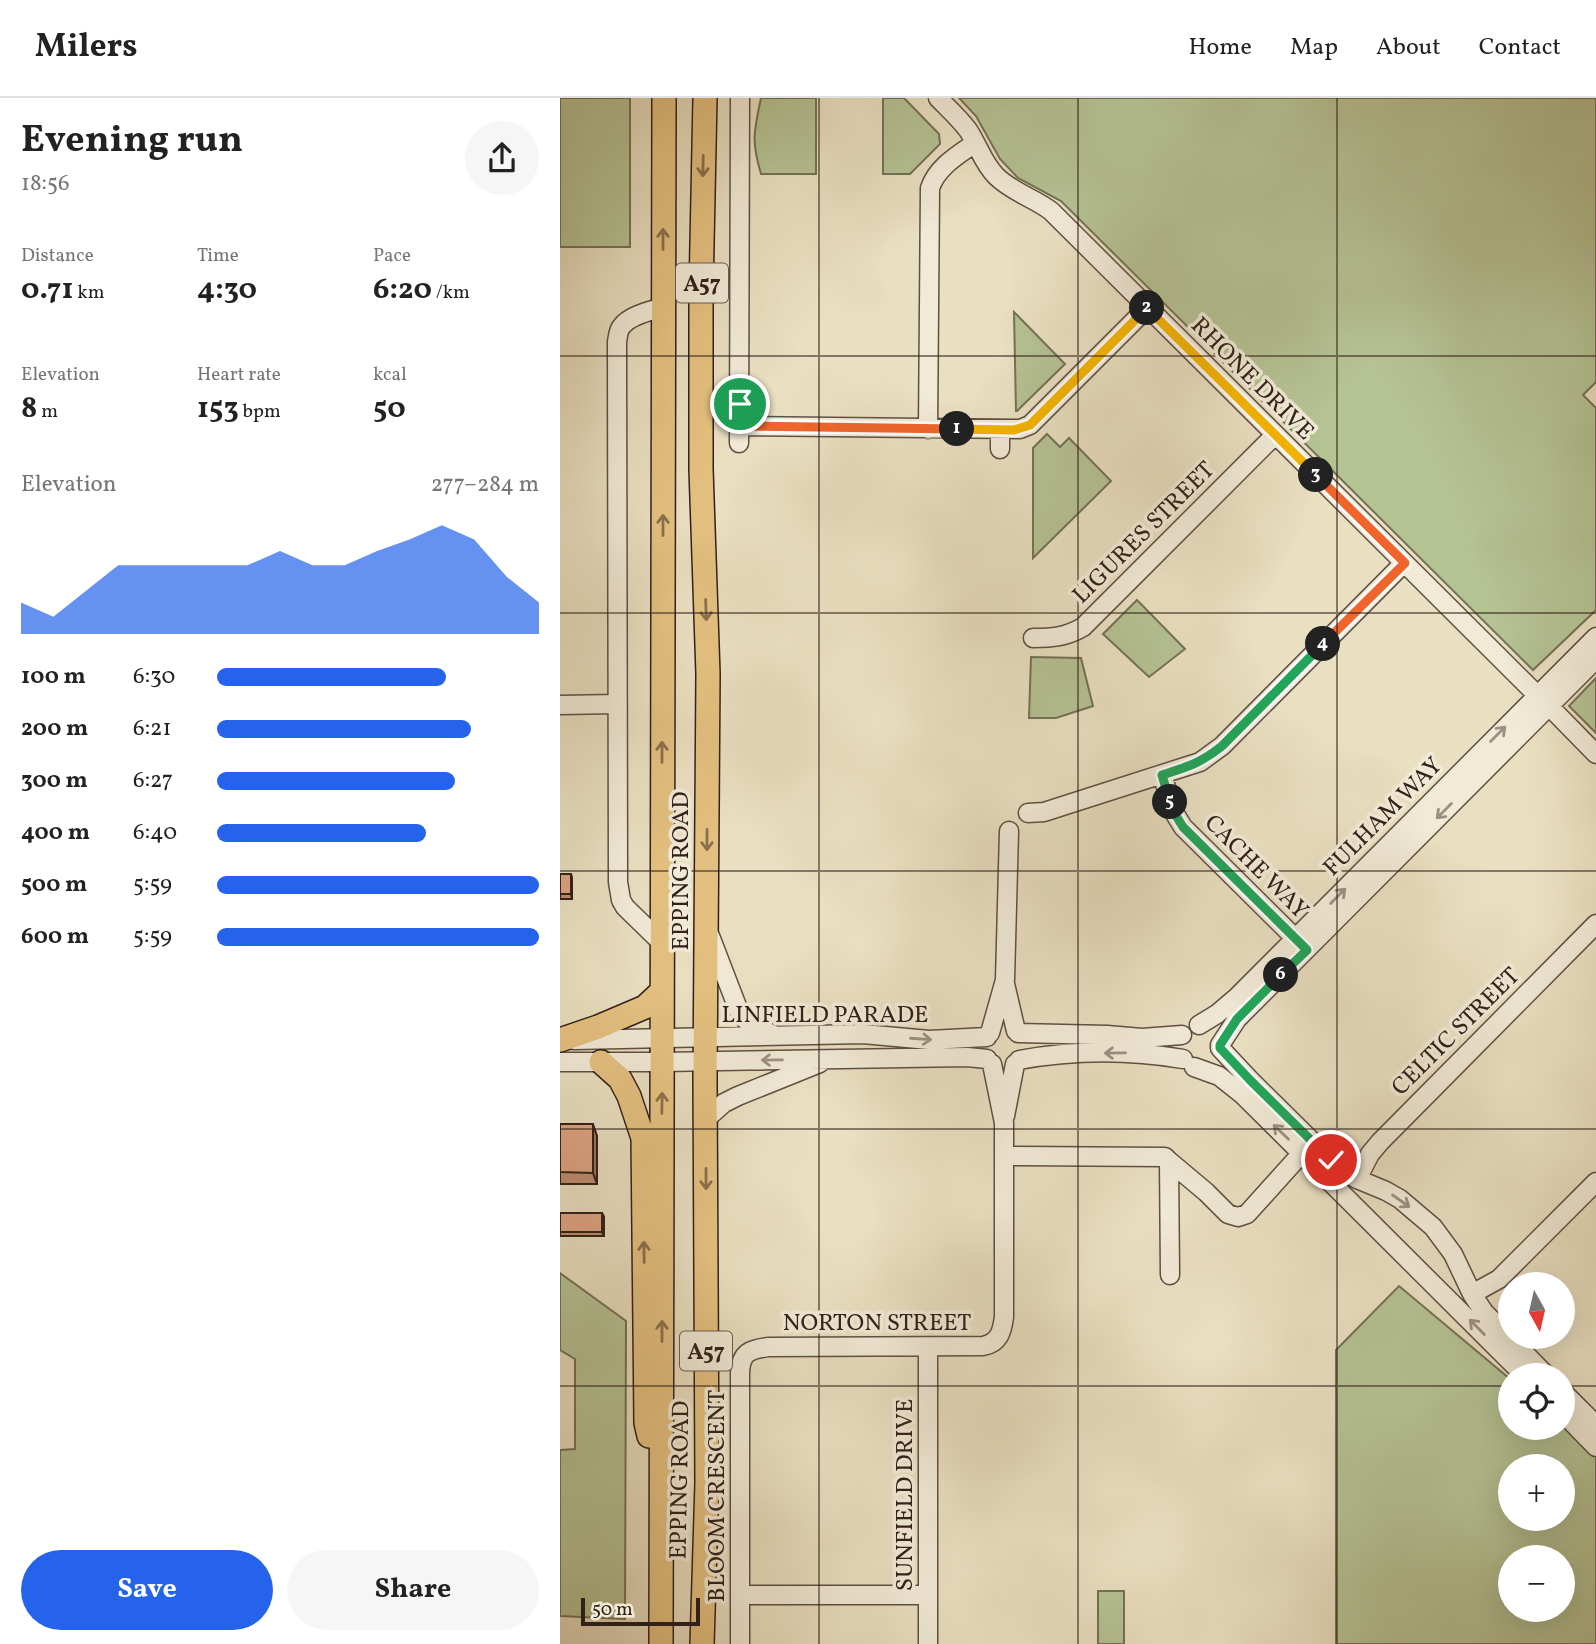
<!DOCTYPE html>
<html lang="en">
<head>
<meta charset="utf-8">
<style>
	:root { --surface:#fff; --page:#f6f6f6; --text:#222; --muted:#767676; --line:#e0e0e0; --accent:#2563eb }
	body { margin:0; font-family:Vollkorn,serif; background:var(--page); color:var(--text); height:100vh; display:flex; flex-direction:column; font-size:26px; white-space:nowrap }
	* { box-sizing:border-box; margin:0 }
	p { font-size:23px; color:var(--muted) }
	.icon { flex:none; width:38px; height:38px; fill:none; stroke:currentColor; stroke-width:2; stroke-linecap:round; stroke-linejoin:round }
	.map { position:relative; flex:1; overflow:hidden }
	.panel { display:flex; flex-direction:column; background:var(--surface); width:560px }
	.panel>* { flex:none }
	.needle { width:46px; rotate:172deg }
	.tools { position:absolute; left:938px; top:1174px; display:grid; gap:14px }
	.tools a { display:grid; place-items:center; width:77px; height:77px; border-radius:50%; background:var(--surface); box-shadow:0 7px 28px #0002; font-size:35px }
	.scale { position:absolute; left:21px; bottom:18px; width:119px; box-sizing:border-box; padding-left:7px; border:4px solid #312119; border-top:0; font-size:19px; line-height:24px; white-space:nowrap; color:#312119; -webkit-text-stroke:5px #f1ead7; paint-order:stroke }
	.pin { position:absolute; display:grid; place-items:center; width:60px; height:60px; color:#fff; margin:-30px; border:4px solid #fff; border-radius:50%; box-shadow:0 2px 7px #0007 }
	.km { position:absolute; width:35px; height:35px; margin:-18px; border-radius:50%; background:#222; color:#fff; font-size:19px; line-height:35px; text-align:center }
	.round { display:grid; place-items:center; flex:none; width:74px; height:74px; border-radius:37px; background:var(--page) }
	.head { display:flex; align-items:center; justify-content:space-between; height:119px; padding:0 21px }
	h1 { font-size:38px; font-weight:700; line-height:52px }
	.metrics { display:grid; grid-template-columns:repeat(3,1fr); gap:10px; height:119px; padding:7px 21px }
	.metrics div { display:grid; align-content:center }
	.metrics b { font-size:30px; font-weight:700 }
	.metrics small { font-size:19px; font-weight:400 }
	.metrics p { font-size:19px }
	.chart { height:196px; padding:14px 21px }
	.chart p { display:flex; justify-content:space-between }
	.chart svg { width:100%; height:126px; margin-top:7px; fill:var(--accent); opacity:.7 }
	.button { display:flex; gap:14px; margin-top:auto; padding:14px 21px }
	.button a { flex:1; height:80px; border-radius:42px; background:var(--accent); color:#fff; font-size:28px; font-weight:700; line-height:80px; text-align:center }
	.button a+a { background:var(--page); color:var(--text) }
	ul { padding:0 21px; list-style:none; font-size:23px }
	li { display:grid; grid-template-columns:112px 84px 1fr; align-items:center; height:52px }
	li i { height:18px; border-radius:9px; background:var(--accent) }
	header { display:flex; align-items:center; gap:42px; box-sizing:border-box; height:98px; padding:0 35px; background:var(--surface); border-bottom:2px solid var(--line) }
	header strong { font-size:33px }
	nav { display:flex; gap:38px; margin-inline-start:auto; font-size:24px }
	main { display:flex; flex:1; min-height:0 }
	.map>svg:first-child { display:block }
	.green { fill:#b5c294; stroke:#737256; stroke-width:2; fill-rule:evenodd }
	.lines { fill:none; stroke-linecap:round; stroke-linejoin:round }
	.minor-casing { stroke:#5f5043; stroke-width:21 }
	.major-casing { stroke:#312119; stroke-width:26 }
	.minor { stroke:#f1ead7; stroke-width:18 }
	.major { stroke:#e4c080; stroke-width:23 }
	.wall { fill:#be8d71; stroke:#312119; stroke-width:2 }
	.shaded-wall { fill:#9b735c; stroke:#312119; stroke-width:2 }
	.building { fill:#dda483; stroke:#312119; stroke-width:2 }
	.oneway { stroke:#8a704c }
	.oneway2 { stroke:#9b9082 }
	.split-1-casing { stroke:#fff; stroke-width:14 }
	.split-2-casing { stroke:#fff; stroke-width:14 }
	.split-3-casing { stroke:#fff; stroke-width:14 }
	.split-4-casing { stroke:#fff; stroke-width:14 }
	.split-5-casing { stroke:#fff; stroke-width:14 }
	.split-6-casing { stroke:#fff; stroke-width:14 }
	.split-7-casing { stroke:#fff; stroke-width:14 }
	.split-1 { stroke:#f0652b; stroke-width:9 }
	.split-2 { stroke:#f5b400; stroke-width:9 }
	.split-3 { stroke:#f5b400; stroke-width:9 }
	.split-4 { stroke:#f0652b; stroke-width:9 }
	.split-5 { stroke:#22a559; stroke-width:9 }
	.split-6 { stroke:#22a559; stroke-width:9 }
	.split-7 { stroke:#22a559; stroke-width:9 }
	.grid { fill:none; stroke:#312119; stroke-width:2; stroke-opacity:0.55 }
	.labels { text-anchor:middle; stroke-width:7; stroke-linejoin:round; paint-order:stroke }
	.shield { fill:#f1ead7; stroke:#6b5d52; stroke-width:2 }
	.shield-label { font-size:23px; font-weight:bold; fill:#312119 }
	.street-label { font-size:24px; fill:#312119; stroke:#f1ead7 }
</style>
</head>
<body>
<header>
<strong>Milers</strong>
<nav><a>Home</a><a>Map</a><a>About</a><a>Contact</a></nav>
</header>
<main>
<section class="panel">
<div class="head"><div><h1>Evening run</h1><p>18:56</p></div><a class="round"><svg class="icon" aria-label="share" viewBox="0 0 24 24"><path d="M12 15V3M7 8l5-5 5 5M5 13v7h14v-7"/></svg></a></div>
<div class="metrics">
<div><p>Distance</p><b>0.71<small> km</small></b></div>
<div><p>Time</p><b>4:30</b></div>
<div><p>Pace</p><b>6:20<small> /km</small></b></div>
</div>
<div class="metrics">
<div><p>Elevation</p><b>8<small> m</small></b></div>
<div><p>Heart rate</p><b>153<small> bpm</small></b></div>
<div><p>kcal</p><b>50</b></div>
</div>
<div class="chart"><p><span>Elevation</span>277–284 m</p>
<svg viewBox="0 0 160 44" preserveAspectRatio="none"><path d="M0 44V33L10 38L20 29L30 20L40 20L50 20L60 20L70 20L80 15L90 20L100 20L110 15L120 11L130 6L140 11L150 24L160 33V44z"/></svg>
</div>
<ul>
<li><b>100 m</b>6:30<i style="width:71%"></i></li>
<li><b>200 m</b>6:21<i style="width:79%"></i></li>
<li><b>300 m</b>6:27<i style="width:74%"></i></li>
<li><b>400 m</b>6:40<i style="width:65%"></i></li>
<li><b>500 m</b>5:59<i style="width:100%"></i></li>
<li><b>600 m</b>5:59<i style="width:100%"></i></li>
</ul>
<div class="button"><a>Save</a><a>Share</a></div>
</section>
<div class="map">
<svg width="1036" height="1546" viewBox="0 0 1036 1546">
	<rect width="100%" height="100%" fill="#e9dfc1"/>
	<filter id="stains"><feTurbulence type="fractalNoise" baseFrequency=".00286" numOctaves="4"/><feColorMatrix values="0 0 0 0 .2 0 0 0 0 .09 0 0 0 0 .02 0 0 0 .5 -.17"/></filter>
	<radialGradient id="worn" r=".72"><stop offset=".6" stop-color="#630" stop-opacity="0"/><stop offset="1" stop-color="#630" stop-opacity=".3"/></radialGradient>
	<!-- green -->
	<path class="green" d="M0,0H70V149H0Z
		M201,0H256V76H201C191,42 194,34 201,0Z
		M323,0H344L379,36L380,46L350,76H323Z
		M399,0H1036V284L1023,297L1036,310V512L973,572L501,103L458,80L440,61L416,18Z
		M454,214L505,266L457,313H456Z
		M487,336L500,349L509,340L551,383L473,460V350Z
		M577,502L625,551L589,579L543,536Z
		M471,559L521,560L533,608L496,620H469Z
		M1036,580V635L1009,608Z
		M0,1175L66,1223L65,1521L0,1518V1352L15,1351V1261L0,1252Z
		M839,1188L950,1281V1330H1003V1324L1036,1352V1546H776V1252ZM950,1368H1003V1421H950ZM950,1460H1003V1512H950Z
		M538,1493H564V1546H538Z"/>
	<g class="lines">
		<!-- minor casing -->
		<g class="minor-casing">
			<path id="minor" d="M378,0C388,10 399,20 408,32C418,47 423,65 436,78C452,94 474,100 491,113L977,597
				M180,328L460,331L470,327L588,209
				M368,331L370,90C377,69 398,57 415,45
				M179,345L180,0
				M440,351V332
				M473,540C492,540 506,539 523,529L715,337
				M0,607L57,606
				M989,608L1036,656
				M602,677L615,716L623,729L742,847
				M468,715L484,714L640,664L662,648L844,465
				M150,838L180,916L192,928L212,936
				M102,845L65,809L61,802L58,784L57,244C58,239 58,232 62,228C70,217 91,213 103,209
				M445,886L456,933
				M639,927L657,916L677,899L1036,539
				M430,935L445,882L449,733
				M458,935L547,937L582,940L622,937
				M14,942L303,936L369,942L427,939
				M660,947L677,921L1036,561
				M660,950L690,982L774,1065L797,1081L826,1093L840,1101L873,1129L893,1156L912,1196L924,1214L987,1278
				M459,962C513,952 569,952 623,961
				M0,964H103L407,959L427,961
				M634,969L659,978L683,997L965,1278
				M445,1018L455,966
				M146,1021L164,1005L178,998L260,965
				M444,1058L605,1059L609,1063L610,1177
				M609,1063L646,1094L668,1116L678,1119L687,1116L742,1055
				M797,1081L810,1056L820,1044L1036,826
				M912,1196L939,1181L1036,1084
				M1003,1294L1036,1327
				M1003,1315L1036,1349
				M180,1497H368
				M180,1546V1275C181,1254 189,1252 208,1249L423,1248C439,1245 442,1234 444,1219V1025L432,966
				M368,1546V1249"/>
		</g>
		<!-- major casing -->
		<g class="major-casing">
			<path id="major" d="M0,942L38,929L85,909L102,893
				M41,964L60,981L69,998L83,1040L86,1325L89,1338
				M101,1546L104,0
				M142,1546L147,1385L145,981L148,576L141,371V194L145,0"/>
		</g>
		<!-- minor -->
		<use href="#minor" class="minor"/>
		<!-- major -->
		<use href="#major" class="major"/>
	</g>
	<!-- wall -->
	<path class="wall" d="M0,776H11L12,781V801H0Z
		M0,1026L37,1038V1086H0Z
		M0,1115H42L44,1119V1138H0Z"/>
	<!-- shaded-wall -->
	<path class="shaded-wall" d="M11,776L12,781V801L11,796Z
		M33,1026L37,1038V1086L33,1075Z
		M42,1115L44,1119V1138L42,1134Z"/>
	<!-- building -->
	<path class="building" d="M0,776H11V796H0Z
		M0,1026H33V1075L0,1074Z
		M0,1115H42V1134H0Z"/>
	<!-- one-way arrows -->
	<defs><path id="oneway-shaft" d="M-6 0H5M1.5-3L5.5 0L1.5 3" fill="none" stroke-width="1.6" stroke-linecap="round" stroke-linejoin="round" transform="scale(1.75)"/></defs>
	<g class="oneway">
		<use href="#oneway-shaft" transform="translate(143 68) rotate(91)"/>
		<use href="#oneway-shaft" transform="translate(103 141) rotate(-90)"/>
		<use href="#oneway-shaft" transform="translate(103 427) rotate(-90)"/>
		<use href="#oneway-shaft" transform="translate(146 512) rotate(88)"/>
		<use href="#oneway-shaft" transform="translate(102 654) rotate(-90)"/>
		<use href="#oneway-shaft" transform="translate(147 742) rotate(90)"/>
		<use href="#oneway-shaft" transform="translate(102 1005) rotate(-89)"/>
		<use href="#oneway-shaft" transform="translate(146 1081) rotate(90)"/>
		<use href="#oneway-shaft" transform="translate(84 1154) rotate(-91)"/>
		<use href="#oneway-shaft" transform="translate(102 1233) rotate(-90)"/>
	</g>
	<g class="oneway2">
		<use href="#oneway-shaft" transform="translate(938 636) rotate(-45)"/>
		<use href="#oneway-shaft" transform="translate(884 713) rotate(135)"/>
		<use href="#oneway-shaft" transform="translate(778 798) rotate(-45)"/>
		<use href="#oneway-shaft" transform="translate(361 941) rotate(4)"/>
		<use href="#oneway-shaft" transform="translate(555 955) rotate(179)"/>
		<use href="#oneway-shaft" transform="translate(212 962) rotate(179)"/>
		<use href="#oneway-shaft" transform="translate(721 1034) rotate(-136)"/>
		<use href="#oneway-shaft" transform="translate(841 1103) rotate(35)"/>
		<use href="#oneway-shaft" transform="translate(917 1229) rotate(-135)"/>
	</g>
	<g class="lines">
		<!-- split-1 casing -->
		<g class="split-1-casing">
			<path id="split-1" d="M180,306V328L397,331"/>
		</g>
		<!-- split-2 casing -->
		<g class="split-2-casing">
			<path id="split-2" d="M397,331L454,332L470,327L587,210"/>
		</g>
		<!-- split-3 casing -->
		<g class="split-3-casing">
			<path id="split-3" d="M587,210L756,377"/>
		</g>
		<!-- split-4 casing -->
		<g class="split-4-casing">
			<path id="split-4" d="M756,377L845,465L763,546"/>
		</g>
		<!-- split-5 casing -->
		<g class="split-5-casing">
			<path id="split-5" d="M610,704L602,677C627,669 641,665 662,648L763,546"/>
		</g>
		<!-- split-6 casing -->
		<g class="split-6-casing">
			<path id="split-6" d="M610,704L615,716L623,729L747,852L721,877"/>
		</g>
		<!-- split-7 casing -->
		<g class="split-7-casing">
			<path id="split-7" d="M721,877L677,921L660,947V950L690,982L771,1062"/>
		</g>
		<!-- split-1 -->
		<use href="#split-1" class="split-1"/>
		<!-- split-2 -->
		<use href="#split-2" class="split-2"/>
		<!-- split-3 -->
		<use href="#split-3" class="split-3"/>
		<!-- split-4 -->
		<use href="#split-4" class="split-4"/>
		<!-- split-5 -->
		<use href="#split-5" class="split-5"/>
		<!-- split-6 -->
		<use href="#split-6" class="split-6"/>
		<!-- split-7 -->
		<use href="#split-7" class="split-7"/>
	</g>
	<!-- grid -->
	<path class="grid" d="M259,0V1546M518,0V1546M777,0V1546M0,258H1036M0,515H1036M0,773H1036M0,1031H1036M0,1288H950M1003,1288H1036"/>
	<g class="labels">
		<!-- shield labels -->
		<g class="shield">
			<rect x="116" y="165.5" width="52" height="39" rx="5"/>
			<rect x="120" y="1233.5" width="52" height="39" rx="5"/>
		</g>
		<g class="shield-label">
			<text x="142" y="193">A57</text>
			<text x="146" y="1261">A57</text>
		</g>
		<!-- street labels -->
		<g class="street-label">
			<text transform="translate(693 280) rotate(45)" y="8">RHONE DRIVE</text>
			<text transform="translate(583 434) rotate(-45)" y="8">LIGURES STREET</text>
			<text transform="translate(822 718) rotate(-45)" y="8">FULHAM WAY</text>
			<text transform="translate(697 768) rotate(45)" y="8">CACHE WAY</text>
			<text transform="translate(120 773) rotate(-90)" y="8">EPPING ROAD</text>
			<text x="265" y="924">LINFIELD PARADE</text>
			<text transform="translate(895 933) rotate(-45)" y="8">CELTIC STREET</text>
			<text x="317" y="1232">NORTON STREET</text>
			<text transform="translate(119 1382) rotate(-89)" y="8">EPPING ROAD</text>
			<text transform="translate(344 1397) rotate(-90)" y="8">SUNFIELD DRIVE</text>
			<text transform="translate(156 1398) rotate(-90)" y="8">BLOOM CRESCENT</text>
		</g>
	</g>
	<rect width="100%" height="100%" filter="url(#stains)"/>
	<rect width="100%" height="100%" fill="url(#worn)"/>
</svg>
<div class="tools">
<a><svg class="needle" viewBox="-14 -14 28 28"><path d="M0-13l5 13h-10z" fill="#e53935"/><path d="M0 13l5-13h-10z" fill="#767676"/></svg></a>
<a><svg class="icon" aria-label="locate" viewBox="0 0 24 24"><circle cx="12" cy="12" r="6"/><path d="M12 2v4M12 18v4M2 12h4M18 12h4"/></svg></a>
<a>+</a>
<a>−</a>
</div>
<div class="scale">50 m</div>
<div class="pin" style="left:180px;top:306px;background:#1e9e55"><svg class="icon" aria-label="arrive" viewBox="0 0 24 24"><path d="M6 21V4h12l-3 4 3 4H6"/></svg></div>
<div class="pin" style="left:771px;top:1062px;background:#d93025"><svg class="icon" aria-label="check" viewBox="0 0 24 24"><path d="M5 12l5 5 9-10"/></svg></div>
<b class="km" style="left:397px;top:331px">1</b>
<b class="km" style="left:587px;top:210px">2</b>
<b class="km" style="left:756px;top:377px">3</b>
<b class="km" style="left:763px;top:546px">4</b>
<b class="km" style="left:610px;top:704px">5</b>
<b class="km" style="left:721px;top:877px">6</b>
</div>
</main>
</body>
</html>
